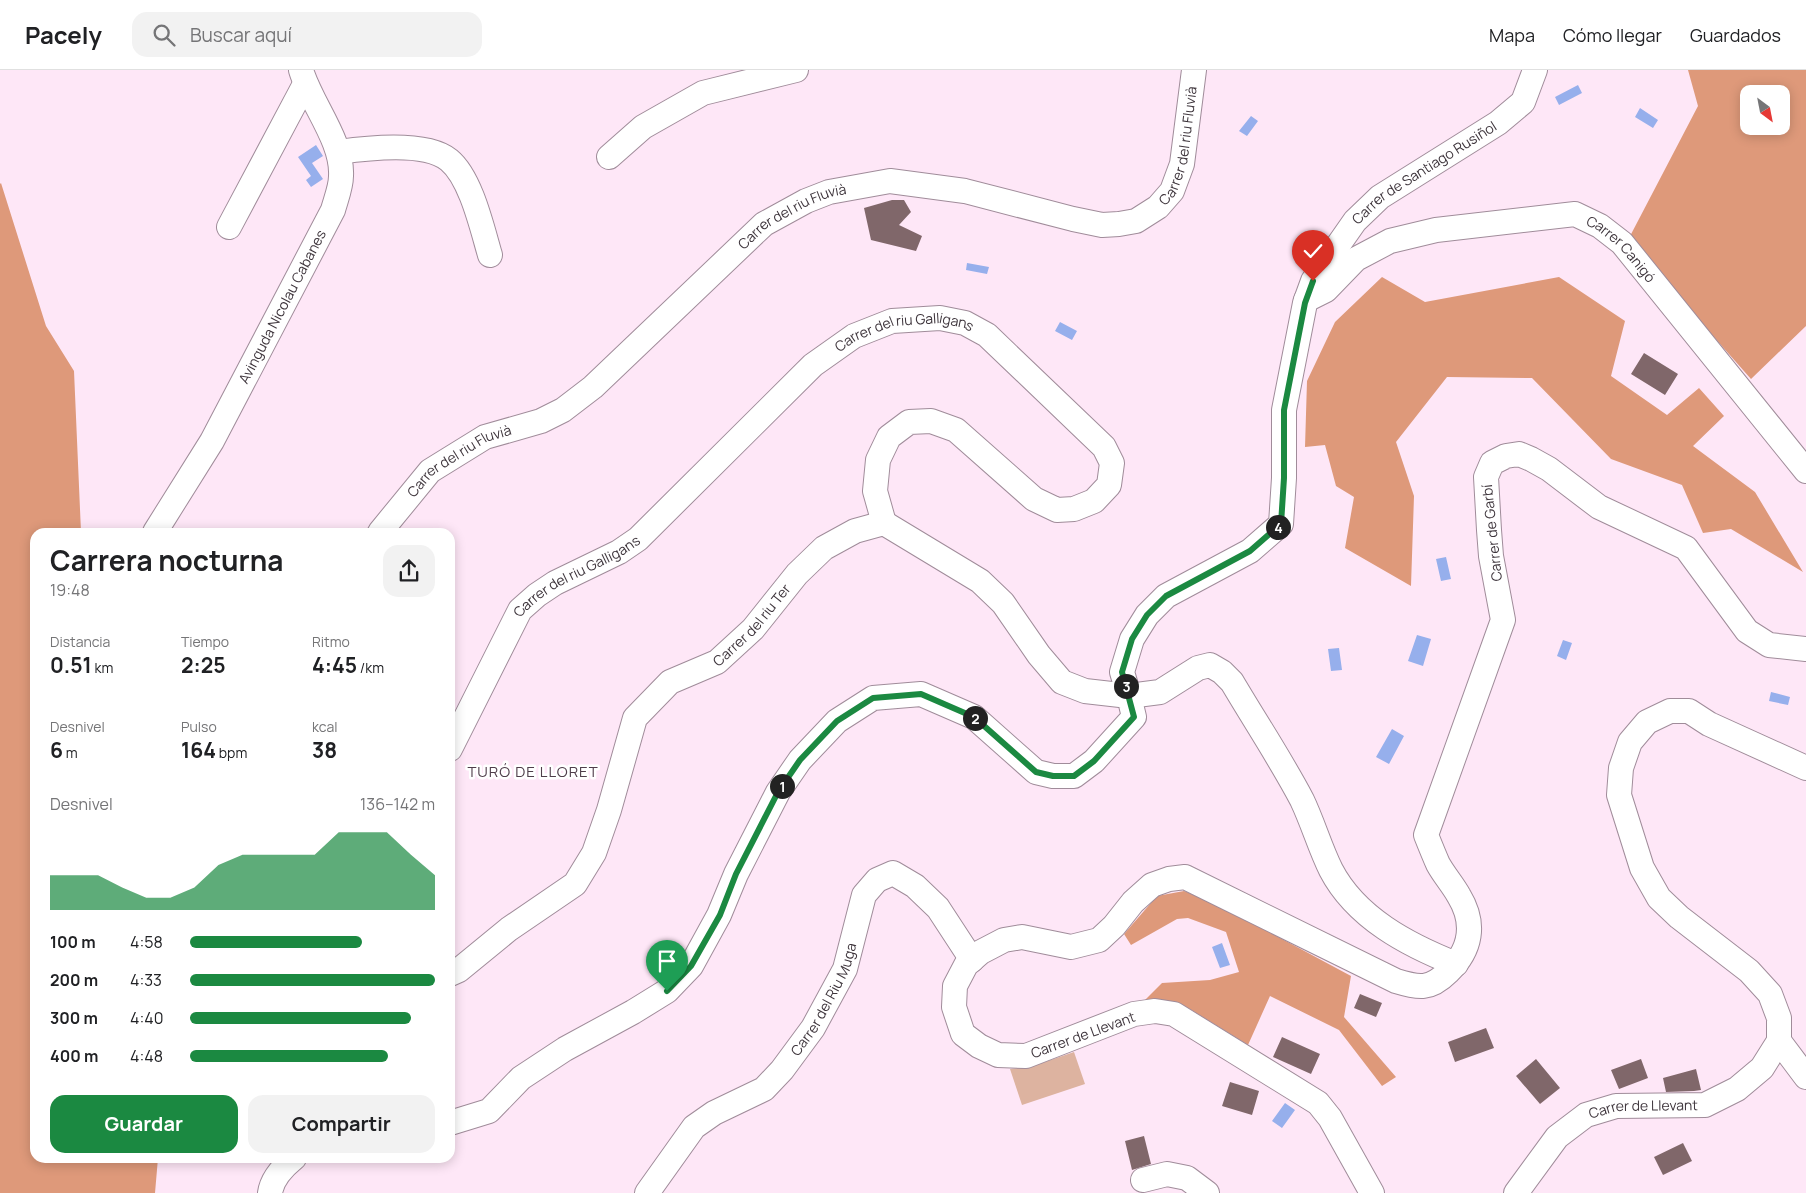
<!DOCTYPE html>
<html lang="es">
<head>
<meta charset="utf-8">
<style>
	:root { --surface:#fff; --page:#f2f2f2; --text:#202124; --muted:#757577; --line:#e0e0e0; --accent:#1b8941 }
	body { margin:0; font-family:Manrope,sans-serif; background:var(--page); color:var(--text); height:100vh; display:flex; flex-direction:column; font-size:19px; white-space:nowrap }
	* { box-sizing:border-box; margin:0 }
	p { font-size:16px; color:var(--muted) }
	.icon { flex:none; width:28px; height:28px; fill:none; stroke:currentColor; stroke-width:2; stroke-linecap:round; stroke-linejoin:round }
	.map { position:relative; flex:1; overflow:hidden }
	.panel { position:absolute; left:30px; top:458px; width:425px; height:635px; display:flex; flex-direction:column; background:var(--surface); border-radius:15px; box-shadow:0 2px 12px #0003 }
	.panel>* { flex:none }
	.needle { width:32px; rotate:148deg }
	.tools { position:absolute; left:1740px; top:15px; display:grid; gap:10px }
	.tools a { display:grid; place-items:center; width:50px; height:50px; border-radius:10px; background:var(--surface); box-shadow:0 2px 12px #0003; font-size:25px }
	.pin { position:absolute; display:grid; place-items:center; width:42px; height:42px; color:#fff; margin:-51px -21px; border-radius:50% 50% 50% 0; rotate:-45deg; box-shadow:0 0 5px #0007 }
	.pin .icon { rotate:45deg }
	.km { position:absolute; width:25px; height:25px; margin:-12px; border-radius:50%; background:#222; color:#fff; font-size:14px; line-height:25px; text-align:center }
	.round { display:grid; place-items:center; flex:none; width:52px; height:52px; border-radius:15px; background:var(--page) }
	.headline { display:flex; align-items:center; justify-content:space-between; height:85px; padding:0 20px }
	h1 { font-size:28px; font-weight:700; line-height:38px }
	.figures { display:grid; grid-template-columns:repeat(3,1fr); gap:8px; height:85px; padding:5px 20px }
	.figures div { display:grid; align-content:center }
	.figures b { font-size:21px; font-weight:700 }
	.figures small { font-size:14px; font-weight:400 }
	.figures p { font-size:14px }
	.chart { height:140px; padding:10px 20px }
	.chart p { display:flex; justify-content:space-between }
	.chart svg { width:100%; height:90px; margin-top:5px; fill:var(--accent); opacity:.7 }
	.cta { display:flex; gap:10px; margin-top:auto; padding:10px 20px }
	.cta a { flex:1; height:58px; border-radius:15px; background:var(--accent); color:#fff; font-size:20px; font-weight:700; line-height:58px; text-align:center }
	.cta a+a { background:var(--page); color:var(--text) }
	ul { padding:0 20px; list-style:none; font-size:16px }
	li { display:grid; grid-template-columns:80px 60px 1fr; align-items:center; height:38px }
	li i { height:12px; border-radius:6px; background:var(--accent) }
	header { display:flex; align-items:center; gap:30px; box-sizing:border-box; height:70px; padding:0 25px; background:var(--surface); border-bottom:1px solid var(--line) }
	header strong { font-size:24px }
	nav { display:flex; gap:28px; margin-inline-start:auto; font-size:18px }
	.search { width:350px; height:45px; background:var(--page); display:flex; align-items:center; gap:12px; box-sizing:border-box; padding:0 18px; border-radius:15px; color:var(--muted); font-size:19px }
	.map>svg:first-child { display:block }
	.green { fill:#ddb3a0 }
	.forest { fill:#de997a; fill-rule:evenodd }
	.water { fill:#96afec }
	.building { fill:#80676a }
	.lines { fill:none; stroke-linecap:round; stroke-linejoin:round }
	.minor-casing { stroke:#a08c9a; stroke-width:26 }
	.minor { stroke:#fff; stroke-width:24 }
	.route-casing { stroke:#fff; stroke-width:10 }
	.route { stroke:#1b8941; stroke-width:6 }
	.labels { text-anchor:middle; stroke-width:5; stroke-linejoin:round; paint-order:stroke }
	.street-label { font-size:14px; fill:#3f363d; stroke:#fff }
	.neighbourhood-label { font-size:15px; letter-spacing:1px; fill:#4f3d4a; stroke:#fff }
</style>
</head>
<body>
<header>
<strong>Pacely</strong>
<div class="search"><svg class="icon" aria-label="search" viewBox="0 0 24 24"><circle cx="10" cy="10" r="6"/><path d="M15 15l6 6"/></svg>Buscar aquí</div>
<nav><a>Mapa</a><a>Cómo llegar</a><a>Guardados</a></nav>
</header>
<div class="map">
<svg width="1806" height="1123" viewBox="0 0 1806 1123">
	<rect width="100%" height="100%" fill="#fee7f7"/>
	<!-- green -->
	<path class="green" d="M1074,982L1085,1014L1022,1035L1010,999L1033,996Z"/>
	<!-- forest -->
	<path class="forest" d="M1688,0H1806V256L1751,309L1628,170L1698,36ZM1749,24H1781V56H1749Z
		M1,113L46,256L74,301L81,462H35V1088H158L155,1123H0V114Z
		M1382,207L1425,232L1559,207L1625,251L1611,306L1667,345L1699,318L1724,346L1693,376L1755,422L1803,502L1731,459L1703,463L1682,415L1611,389L1532,308L1447,307L1396,372L1414,426L1411,516L1345,478L1354,427L1336,416L1325,375L1305,377L1307,311L1335,252Z
		M1184,821L1215,833L1351,906L1344,947L1396,1007L1382,1016L1339,960L1270,926L1248,975L1188,938L1141,934L1162,913L1210,910L1239,902L1226,862L1188,848L1177,849L1131,875L1124,864L1157,826Z"/>
	<!-- water -->
	<path class="water" d="M1578,15L1582,23L1559,35L1555,27Z
		M1640,38L1658,50L1653,58L1635,47Z
		M1251,46L1258,51L1247,66L1239,61Z
		M316,75L323,86L312,93L323,109L311,117L306,110L311,106L298,87Z
		M967,193L989,197L987,204L966,200Z
		M1060,252L1077,261L1072,270L1055,261Z
		M1446,487L1451,509L1441,511L1436,489Z
		M1417,565L1431,569L1423,596L1408,591Z
		M1563,570L1572,573L1566,590L1557,586Z
		M1339,578L1342,600L1331,601L1328,579Z
		M1771,622L1790,627L1788,635L1769,631Z
		M1392,659L1404,666L1389,694L1376,687Z
		M1222,873L1230,895L1220,898L1212,877Z
		M1285,1033L1295,1040L1282,1058L1272,1051Z"/>
	<!-- building -->
	<path class="building" d="M892,130H904L911,142L899,155L922,166L916,181L871,170L864,138Z
		M1644,283L1678,304L1665,325L1631,304Z
		M1360,924L1382,933L1376,947L1354,938Z
		M1486,958L1494,978L1455,992L1448,972Z
		M1282,967L1320,984L1311,1004L1273,987Z
		M1536,989L1560,1018L1540,1034L1516,1006Z
		M1641,989L1648,1008L1619,1019L1611,1000Z
		M1696,999L1701,1020L1694,1021L1666,1022L1663,1008Z
		M1230,1012L1259,1021L1252,1045L1222,1036Z
		M1144,1066L1151,1094L1132,1100L1125,1071Z
		M1683,1073L1692,1091L1663,1105L1654,1087Z"/>
	<g class="lines">
		<!-- minor casing -->
		<g class="minor-casing">
			<g id="minor">
				<path d="M339,82C367,78 426,71 449,90C471,108 482,158 490,185"/>
				<path d="M609,87L643,57L703,23L796,0"/>
				<path d="M229,157L305,14"/>
				<path id="s1" d="M1306,230L1326,220L1356,189L1390,171L1436,160L1575,144L1600,156L1622,173L1806,401"/>
				<path id="s2" d="M155,462L212,371L333,140C336,129 341,117 341,106C343,71 311,34 301,0"/>
				<path id="s3" d="M380,462L430,401L485,367L541,351L563,340L593,317L764,154L806,131L829,122L890,111L965,121L1073,149L1102,155L1119,154L1136,151L1158,137L1172,121L1182,94L1194,0"/>
				<path id="s4" d="M450,679L520,540L537,525L555,513L619,482L638,469L813,295L854,266L892,251L940,248L965,253L987,265L1104,377L1112,393L1109,415L1094,431L1074,439L1057,440L1034,429L956,360L931,351L909,352L889,367L878,390L875,421L884,453"/>
				<path id="s5" d="M1456,894C1408,875 1356,848 1331,800C1320,778 1313,753 1302,730C1281,690 1255,651 1232,612L1222,602L1210,595L1198,598L1160,622L1129,626L1122,602L1132,569L1147,545L1166,526L1250,481L1281,454L1284,408V340L1305,233L1313,211L1355,151L1380,127L1498,53L1523,32L1535,0"/>
				<path id="s6" d="M450,904L459,900L509,859L575,814L594,783L609,740L635,648L670,612L717,592L753,559L797,504L824,478L855,461L884,453L980,511L1003,533L1039,585L1062,612L1085,621L1129,626L1134,647L1094,691L1074,706H1053L1036,702L974,647L921,624L873,628L837,651L800,690L778,722L736,804L719,845L691,896L667,921L633,942L565,979L521,1008L489,1041L450,1053"/>
				<path d="M1779,971V948L1770,924L1749,901L1679,847L1659,828L1642,798L1619,725L1621,698L1630,672L1647,652L1670,641H1689L1709,654L1806,698"/>
				<path d="M1779,971L1806,1007"/>
				<path d="M1143,1110L1167,1104L1187,1108L1207,1123"/>
				<path d="M270,1123C272,1108 283,1097 294,1088"/>
				<path id="s7" d="M647,1123L694,1057L714,1043L764,1019L782,1000L813,958L845,899L864,825L877,810L893,803L915,816L938,838L972,890"/>
				<path d="M1372,1123L1330,1048L1318,1033L1174,944L1155,941L1134,944L1026,986L998,985L979,976L963,964L954,937L955,916L966,895L981,882L1004,870L1022,867L1071,877L1099,870L1114,856L1133,832L1152,815L1169,809L1185,807L1396,911C1419,918 1430,920 1448,902C1471,880 1476,854 1459,826C1453,815 1444,805 1438,794C1434,785 1430,775 1426,765L1503,550L1491,486L1489,460L1486,407L1492,393L1506,386L1519,384L1531,389L1549,399L1599,437L1686,478L1747,561L1769,575L1806,579"/>
				<path id="s8" d="M1516,1123L1557,1067L1586,1045L1616,1036L1705,1035L1737,1019L1762,998L1779,971"/>
			</g>
		</g>
		<!-- minor -->
		<use href="#minor" class="minor"/>
	</g>
	<g class="lines">
		<!-- route casing -->
		<g class="route-casing">
			<path id="route" d="M667,921L691,896L720,845L736,804L778,722L800,690L837,651L873,628L921,624L974,647L1036,702L1053,706H1074L1094,691L1134,647L1122,602L1132,569L1147,545L1166,526L1250,481L1281,454L1284,408V340L1305,233L1313,211"/>
		</g>
		<!-- route -->
		<use href="#route" class="route"/>
	</g>
	<g class="labels">
		<!-- street labels -->
		<g class="street-label">
			<text dy="5" stroke="none"><textPath href="#s3" startOffset="979">Carrer del riu Fluvià</textPath></text>
			<text dy="5" stroke="none"><textPath href="#s5" startOffset="1145">Carrer de Santiago Rusiñol</textPath></text>
			<text dy="5" stroke="none"><textPath href="#s3" startOffset="529">Carrer del riu Fluvià</textPath></text>
			<text dy="5" stroke="none"><textPath href="#s1" startOffset="350">Carrer Canigó</textPath></text>
			<text dy="5" stroke="none"><textPath href="#s2" startOffset="259">Avinguda Nicolau Cabanes</textPath></text>
			<text dy="5" stroke="none"><textPath href="#s4" startOffset="642">Carrer del riu Galligans</textPath></text>
			<text dy="5" stroke="none"><textPath href="#s3" startOffset="109">Carrer del riu Fluvià</textPath></text>
			<text transform="translate(1492 463) rotate(-96)" y="5">Carrer de Garbí</text>
			<text dy="5" stroke="none"><textPath href="#s4" startOffset="222">Carrer del riu Galligans</textPath></text>
			<text dy="5" stroke="none"><textPath href="#s6" startOffset="484">Carrer del riu Ter</textPath></text>
			<text dy="5" stroke="none"><textPath href="#s7" startOffset="270">Carrer del Riu Muga</textPath></text>
			<text transform="translate(1083 965) rotate(-20)" y="5">Carrer de Llevant</text>
			<text dy="5" stroke="none"><textPath href="#s8" startOffset="164">Carrer de Llevant</textPath></text>
		</g>
		<!-- neighbourhood labels -->
		<g class="neighbourhood-label">
			<text x="533" y="707">TURÓ DE LLORET</text>
		</g>
	</g>
</svg>
<div class="tools">
<a><svg class="needle" viewBox="-14 -14 28 28"><path d="M0-13l5 13h-10z" fill="#e53935"/><path d="M0 13l5-13h-10z" fill="#757577"/></svg></a>
</div>
<div class="pin" style="left:667px;top:921px;background:#1e9e55"><svg class="icon" aria-label="arrive" viewBox="0 0 24 24"><path d="M6 21V4h12l-3 4 3 4H6"/></svg></div>
<div class="pin" style="left:1313px;top:211px;background:#d93025"><svg class="icon" aria-label="check" viewBox="0 0 24 24"><path d="M5 12l5 5 9-10"/></svg></div>
<b class="km" style="left:782px;top:716px">1</b>
<b class="km" style="left:975px;top:648px">2</b>
<b class="km" style="left:1126px;top:616px">3</b>
<b class="km" style="left:1278px;top:457px">4</b>
<section class="panel">
<div class="headline"><div><h1>Carrera nocturna</h1><p>19:48</p></div><a class="round"><svg class="icon" aria-label="share" viewBox="0 0 24 24"><path d="M12 15V3M7 8l5-5 5 5M5 13v7h14v-7"/></svg></a></div>
<div class="figures">
<div><p>Distancia</p><b>0.51<small> km</small></b></div>
<div><p>Tiempo</p><b>2:25</b></div>
<div><p>Ritmo</p><b>4:45<small> /km</small></b></div>
</div>
<div class="figures">
<div><p>Desnivel</p><b>6<small> m</small></b></div>
<div><p>Pulso</p><b>164<small> bpm</small></b></div>
<div><p>kcal</p><b>38</b></div>
</div>
<div class="chart"><p><span>Desnivel</span>136–142 m</p>
<svg viewBox="0 0 160 44" preserveAspectRatio="none"><path d="M0 44V27L10 27L20 27L30 33L40 38L50 38L60 33L70 22L80 17L90 17L100 17L110 17L120 6L130 6L140 6L150 17L160 27V44z"/></svg>
</div>
<ul>
<li><b>100 m</b>4:58<i style="width:70%"></i></li>
<li><b>200 m</b>4:33<i style="width:100%"></i></li>
<li><b>300 m</b>4:40<i style="width:90%"></i></li>
<li><b>400 m</b>4:48<i style="width:81%"></i></li>
</ul>
<div class="cta"><a>Guardar</a><a>Compartir</a></div>
</section>
</div>
</body>
</html>
